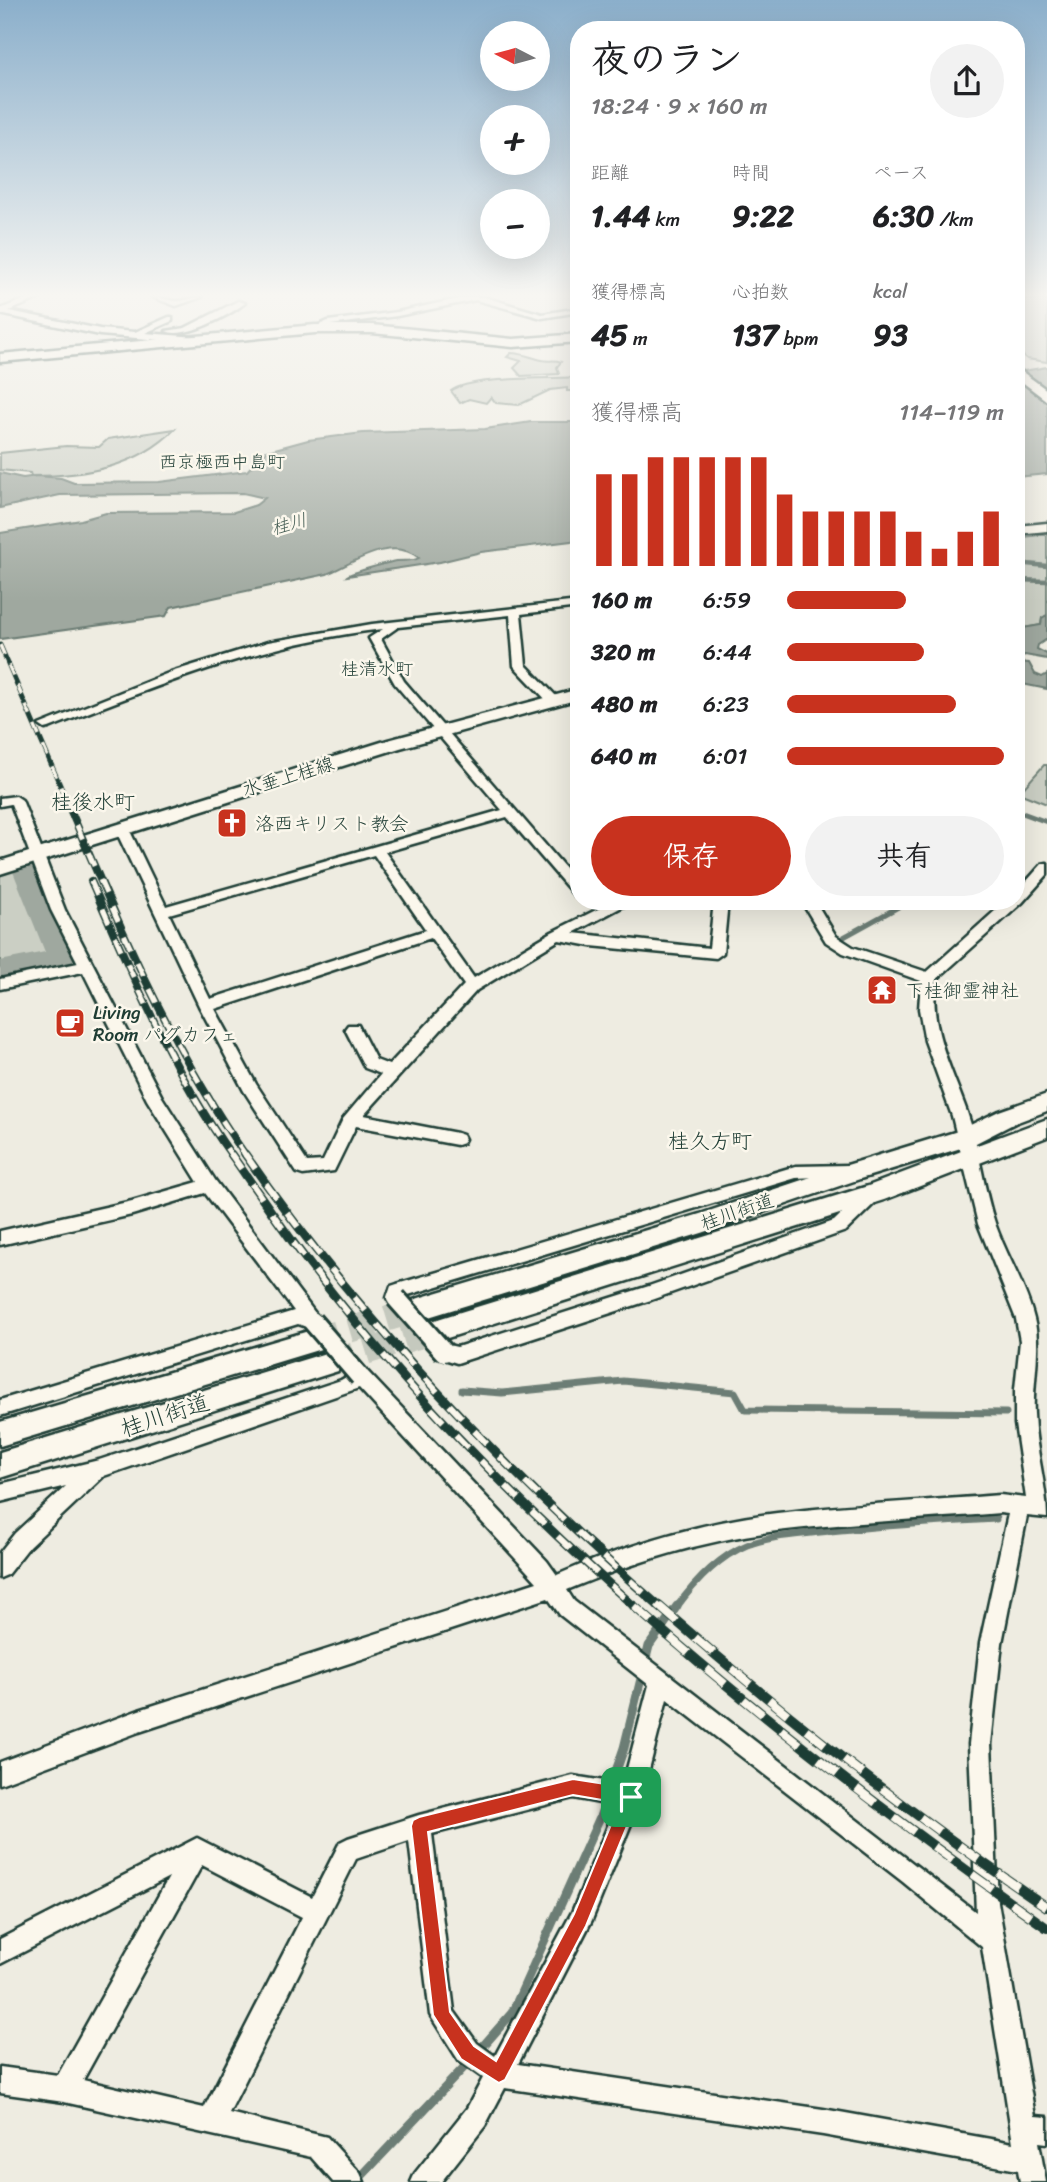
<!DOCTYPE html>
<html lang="ja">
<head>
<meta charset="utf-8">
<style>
	:root { --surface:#fff; --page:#f2f2f2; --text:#202124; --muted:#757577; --accent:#c8321e }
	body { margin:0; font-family:Sriracha,"Klee One",sans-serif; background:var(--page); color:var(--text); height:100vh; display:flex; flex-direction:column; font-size:26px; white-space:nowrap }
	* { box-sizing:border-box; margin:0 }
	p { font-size:23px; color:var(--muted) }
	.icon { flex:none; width:38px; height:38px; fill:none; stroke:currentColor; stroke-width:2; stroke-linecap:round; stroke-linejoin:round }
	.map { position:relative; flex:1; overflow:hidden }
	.sheet { position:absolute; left:570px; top:21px; width:455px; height:889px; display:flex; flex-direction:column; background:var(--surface); border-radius:28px; box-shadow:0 7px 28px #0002 }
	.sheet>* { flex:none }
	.needle { width:46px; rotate:276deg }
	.tools { position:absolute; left:480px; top:21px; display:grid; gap:14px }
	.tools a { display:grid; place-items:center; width:70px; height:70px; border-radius:50%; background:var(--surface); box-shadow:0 7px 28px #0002; font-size:35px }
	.pin { position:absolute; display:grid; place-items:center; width:60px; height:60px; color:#fff; margin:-30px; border-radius:14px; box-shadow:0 4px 10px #0006 }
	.round { display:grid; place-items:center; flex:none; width:74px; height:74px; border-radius:37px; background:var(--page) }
	.summary { display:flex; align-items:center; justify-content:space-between; height:119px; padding:0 21px }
	h1 { font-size:38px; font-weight:700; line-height:52px }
	.metrics { display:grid; grid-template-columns:repeat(3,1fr); gap:10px; height:119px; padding:7px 21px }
	.metrics div { display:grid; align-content:center }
	.metrics b { font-size:30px; font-weight:700 }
	.metrics small { font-size:19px; font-weight:400 }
	.metrics p { font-size:19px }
	.chart { height:196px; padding:14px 21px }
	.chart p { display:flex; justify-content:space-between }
	.chart svg { width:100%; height:126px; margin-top:7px; stroke:var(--accent); stroke-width:6 }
	.primary-button { display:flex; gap:14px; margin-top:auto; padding:14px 21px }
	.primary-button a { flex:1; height:80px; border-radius:42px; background:var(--accent); color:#fff; font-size:28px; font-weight:700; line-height:80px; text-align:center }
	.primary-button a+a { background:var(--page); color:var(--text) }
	ul { padding:0 21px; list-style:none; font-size:23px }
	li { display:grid; grid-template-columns:112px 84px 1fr; align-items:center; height:52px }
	li i { height:18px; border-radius:9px; background:var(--accent) }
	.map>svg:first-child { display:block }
	.green { fill:#cbcfc4; stroke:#75867c; stroke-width:2 }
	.water { fill:#9fa89f; stroke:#6c7d74; stroke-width:2 }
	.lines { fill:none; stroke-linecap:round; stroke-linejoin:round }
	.stream-far3 { stroke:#6c7d74; stroke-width:4.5 }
	.stream-far2 { stroke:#6c7d74; stroke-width:5 }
	.stream-far1 { stroke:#6c7d74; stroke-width:7 }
	.stream { stroke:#6c7d74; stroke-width:9 }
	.river { fill:#9fa89f; fill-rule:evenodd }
	.secondary-tunnel { stroke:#c5c9be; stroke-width:26; stroke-dasharray:26 13; stroke-linecap:butt }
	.street-casing { stroke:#1f3d34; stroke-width:5 }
	.secondary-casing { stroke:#1f3d34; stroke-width:5 }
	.street { fill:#fbf7ec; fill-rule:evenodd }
	.secondary { fill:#fbf7ec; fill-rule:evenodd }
	.rail-far3-casing { stroke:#1f3d34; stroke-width:5 }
	.rail-far2-casing { stroke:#1f3d34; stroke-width:8 }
	.rail-far1-casing { stroke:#1f3d34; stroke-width:9 }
	.rail-casing { stroke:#1f3d34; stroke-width:10 }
	.rail-far3 { stroke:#fbf7ec; stroke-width:3.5; stroke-dasharray:11; stroke-linecap:butt }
	.rail-far2 { stroke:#fbf7ec; stroke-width:5; stroke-dasharray:15; stroke-linecap:butt }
	.rail-far1 { stroke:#fbf7ec; stroke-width:6; stroke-dasharray:18; stroke-linecap:butt }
	.rail { stroke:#fbf7ec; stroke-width:8; stroke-dasharray:24; stroke-linecap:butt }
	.street-bridge-casing { stroke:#1f3d34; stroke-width:24; stroke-linecap:butt }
	.street-bridge { stroke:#fbf7ec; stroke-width:18 }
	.route { fill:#c8321e; stroke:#fff; stroke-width:2; fill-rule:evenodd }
	.labels { text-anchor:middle; stroke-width:5; stroke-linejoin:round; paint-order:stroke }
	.far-neighbourhood-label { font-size:18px; fill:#1f3d34; stroke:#fbf7ec }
	.far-water-label { font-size:18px; font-style:italic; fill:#455d54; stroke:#fbf7ec }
	.street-label { font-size:19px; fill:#1f3d34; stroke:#fbf7ec }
	.poi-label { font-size:19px; fill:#1f3d34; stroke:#fbf7ec; text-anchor:start }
	.neighbourhood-label { font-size:21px; fill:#1f3d34; stroke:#fbf7ec }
	.near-street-label { font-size:23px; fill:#1f3d34; stroke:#fbf7ec }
</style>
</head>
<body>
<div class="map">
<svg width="1047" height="2182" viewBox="0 0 1047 2182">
	<rect width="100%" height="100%" fill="#eeece1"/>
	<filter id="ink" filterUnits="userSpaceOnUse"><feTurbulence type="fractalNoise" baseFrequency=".0143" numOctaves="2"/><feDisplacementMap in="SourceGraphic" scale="14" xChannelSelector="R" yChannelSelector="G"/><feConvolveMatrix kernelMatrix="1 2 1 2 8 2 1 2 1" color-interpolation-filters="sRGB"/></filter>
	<g filter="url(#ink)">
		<!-- green -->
		<path class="green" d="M1047,298V362L1027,359L1017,351V301Z
			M511,353C523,353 531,358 542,360C549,362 554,359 561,362L557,367L559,374L521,376L514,368L521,361L507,357Z
			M579,377V391H567V388L550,390L519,405L496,403L491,397L486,403L469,399L460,403L451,391C469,376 552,379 579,377Z
			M175,429C138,467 85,476 31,476L30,473L0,470V453L66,446L99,447L108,439Z
			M1047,534V615L1042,618L1041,625L1017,629V538Z
			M1044,765H1047V804L1019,793Z
			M21,869L56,957L0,968V874Z"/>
		<!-- water -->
		<path class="water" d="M1047,367V474L1017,477V372Z
			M531,422H579V540L481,552L440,562L347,576C350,573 390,562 396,561C405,560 412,562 419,558C392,535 353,563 327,574L171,607L166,616L0,639V533L81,520L106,513L234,512L256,505L265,498L243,493L60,495L0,508V473L23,478L37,476L61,478L74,483L159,482L247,471L264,452L308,440L363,433L485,429Z
			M1047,615V639L1038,645L1037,649L1047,654V659L1025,655L1017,658L1019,662L1029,663L1035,674L1042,677L1047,674V689L1017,683V629L1041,625L1042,618Z"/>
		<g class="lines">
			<!-- stream-far3 -->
			<path class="stream-far3" d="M1017,563L1047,566
				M1017,580L1047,581"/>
			<!-- stream-far2 -->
			<path class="stream-far2" d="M1017,811L1047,822
				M842,938L909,901"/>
			<!-- stream-far1 -->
			<path class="stream-far1" d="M462,1390L502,1393L623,1381L735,1392L745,1410L1006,1413
				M676,1608C694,1583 718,1557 747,1545C770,1536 796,1535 820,1532C879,1526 937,1522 996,1519"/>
			<!-- stream -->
			<path class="stream" d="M477,2053L512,2013L600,1817L624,1748L649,1646L677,1606
				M356,2182L470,2061"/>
			<!-- river -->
			<path class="river" d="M28,859L39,862L44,869L80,956L71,969L0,985V961L45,952L12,869L17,862Z"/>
			<!-- secondary-tunnel -->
			<path class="secondary-tunnel" d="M312,1341L422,1308
				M329,1363L441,1329"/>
			<!-- street casing -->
			<g class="street-casing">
				<path id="street" d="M31,297H42L9,311L100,329L135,332L169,317H172V321L145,333L197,337L201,340L197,343L100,335L0,314V309Z
					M152,297C161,297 169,301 177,301C185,301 193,297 202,297L176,306Z
					M467,297H484L542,314L579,308V312L542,318L476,300L397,316L330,325L315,331L311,329L328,321L397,312Z
					M238,301L245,303C230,315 184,340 166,331L185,328Z
					M579,601V607L521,614L526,665L558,698V704H550L514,666L510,615L398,627L381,639L404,681L579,884V896L574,895L507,817L385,852L474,978L552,932L614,901H633L573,933L709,948L714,901H728L723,953L716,958L591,946L559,940L477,990L364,1115L457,1133L463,1135L465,1139L463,1143L457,1145L356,1126L334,1171L303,1175L297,1173L244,1091L199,1006L116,831L123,827L130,831L166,906L502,810L395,684L369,638L383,629C262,643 161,684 49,728L45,729L39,725L171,672L268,642L372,624ZM374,855L426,930L210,999L169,914ZM431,938L464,985L389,1065L376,1060L358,1025H348L345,1029L365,1068L381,1074L343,1119L323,1161L307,1162L256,1084L215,1009Z
					M16,796L22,800L65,910L162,1097L215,1180L321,1321L318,1326L312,1329L298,1324L0,1416V1400L294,1311L205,1193L132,1215L0,1245V1231L132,1201L198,1182L147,1100L83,972L0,989V979L78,963L51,910L11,804L0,806V798Z
					M1047,863V875L1022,903L936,980C928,1027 952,1069 967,1112C980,1149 983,1189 996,1226C1007,1257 1026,1286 1034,1319C1042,1350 1032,1382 1034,1414C1035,1449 1047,1485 1047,1518L1027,1516L1002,1643L991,1744L998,1902L1035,2116L1047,2117V2143L1039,2142L1046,2182H1020L1018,2170L823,2135L505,2088L485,2126L441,2182H411L415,2173L467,2108L483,2078L459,2061L430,2015L409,1841L356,1859L229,2113L327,2137L360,2173L364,2182H333L311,2157L64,2102L0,2093V2067L58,2075L169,1877L0,1964V1939L197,1838L312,1897L340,1842L348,1838L419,1815L573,1776L623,1784L649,1685L560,1615L548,1598L139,1732L0,1784V1762L139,1710L537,1582L359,1388L104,1476L29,1547L7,1575L0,1578V1552L15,1533L66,1486L0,1502V1484L99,1460L341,1380L360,1369L367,1371L547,1561L557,1575C626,1545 701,1522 777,1513C851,1504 926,1501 1000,1495L1026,1498L1015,1424V1389L1020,1341L1016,1319L978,1224L952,1116L925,1041L919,1009L921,981L843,953L826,942L801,901H815L836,936L853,947L927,972L1006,901H1017V892L1042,864ZM1000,1513L1008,1514L980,1643L969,1744L976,1912L574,1601L567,1590C633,1562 705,1540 777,1531C851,1522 926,1519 1000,1513ZM667,1699L903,1882L982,1947L1013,2143L823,2109L518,2064L592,1920L642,1797ZM573,1798L616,1806L572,1912L495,2056L477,2043L454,2011L432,1834ZM202,1865L302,1917L204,2108L83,2080Z
					M850,1165L856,1167L858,1171L856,1175L796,1178L405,1296L402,1303L396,1305L390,1303L387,1298L391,1286L397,1284L796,1166Z
					M873,1187L879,1189L881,1194L879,1199L846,1231L651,1300L457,1363L438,1357L435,1352L438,1347L444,1344L457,1347L649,1286L834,1221L867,1189Z"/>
			</g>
			<!-- secondary casing -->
			<g class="secondary-casing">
				<path id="secondary" d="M315,325H372L513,339L579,334V342L513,347L372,333H315L0,362V354Z
					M1017,368L1047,390V401L1017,378Z
					M1047,523V531L1017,534V526Z
					M579,689V699L400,748L0,874V861L388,740Z
					M1047,1094V1111L1015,1123L974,1144L860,1179L702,1233L422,1319L413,1316L409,1308L413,1300L422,1297L700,1214L847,1165L958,1131L999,1111Z
					M1047,1119V1137L884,1200L441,1340L432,1337L428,1329L432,1321L441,1318L868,1186Z
					M312,1330L321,1333L325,1341L321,1349L0,1446V1422Z
					M329,1352L338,1355L342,1363L338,1371L0,1478V1452Z"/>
			</g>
			<!-- street -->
			<use href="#street" class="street"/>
			<!-- secondary -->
			<use href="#secondary" class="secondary"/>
			<!-- rail-far3 casing -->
			<g class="rail-far3-casing">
				<path id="rail-far3" d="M0,645L66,799"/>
			</g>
			<!-- rail-far2 casing -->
			<g class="rail-far2-casing">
				<path id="rail-far2" d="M65,797C117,921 169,1045 246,1156
					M91,881C132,975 172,1071 232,1156"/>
			</g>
			<!-- rail-far1 casing -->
			<g class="rail-far1-casing">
				<path id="rail-far1" d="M231,1154C254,1187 277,1221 301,1253C399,1383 515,1501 636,1608
					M245,1154C362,1323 506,1472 661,1608"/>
			</g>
			<!-- rail casing -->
			<g class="rail-casing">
				<path id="rail" d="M634,1606C765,1722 904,1827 1047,1928
					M659,1606C782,1714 911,1815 1047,1907"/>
			</g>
			<!-- rail-far3 -->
			<use href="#rail-far3" class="rail-far3"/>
			<!-- rail-far2 -->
			<use href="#rail-far2" class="rail-far2"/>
			<!-- rail-far1 -->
			<use href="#rail-far1" class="rail-far1"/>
			<!-- rail -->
			<use href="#rail" class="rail"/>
			<!-- street-bridge casing -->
			<g class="street-bridge-casing">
				<path id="street-bridge" d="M396,1298L444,1352
					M312,1321L360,1377"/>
			</g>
			<!-- street-bridge -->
			<use href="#street-bridge" class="street-bridge"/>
		</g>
	</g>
	<!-- sky -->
	<linearGradient id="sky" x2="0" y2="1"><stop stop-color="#8bafcb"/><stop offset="0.49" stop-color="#f7f6f2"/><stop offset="1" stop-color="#f7f6f2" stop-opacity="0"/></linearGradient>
	<rect width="1047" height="602" fill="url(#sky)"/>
	<!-- route -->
	<path class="route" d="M573,1779L631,1788L636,1791L639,1797L586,1926L505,2080L499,2083L461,2059L433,2015L411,1826L413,1820L419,1817ZM573,1795L620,1803L574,1914L496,2061L474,2046L450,2012L428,1832Z"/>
	<!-- icons -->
	<defs>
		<g id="church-square" transform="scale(1.575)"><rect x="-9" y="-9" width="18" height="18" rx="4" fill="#c8321e" stroke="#fbf7ec"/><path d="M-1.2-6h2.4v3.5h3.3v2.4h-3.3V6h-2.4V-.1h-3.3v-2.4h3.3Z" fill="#fff"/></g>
		<g id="temple-square" transform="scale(1.575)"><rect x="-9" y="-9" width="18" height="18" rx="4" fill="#c8321e" stroke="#fbf7ec"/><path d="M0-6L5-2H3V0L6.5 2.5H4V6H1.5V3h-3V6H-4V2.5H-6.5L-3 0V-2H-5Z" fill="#fff"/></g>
		<g id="cafe-square" transform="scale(1.575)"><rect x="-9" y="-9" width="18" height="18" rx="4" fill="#c8321e" stroke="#fbf7ec"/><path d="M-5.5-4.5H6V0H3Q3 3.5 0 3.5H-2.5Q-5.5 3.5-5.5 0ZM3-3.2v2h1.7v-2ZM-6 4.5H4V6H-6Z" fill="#fff"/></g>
	</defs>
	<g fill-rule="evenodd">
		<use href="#church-square" x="232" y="823"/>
		<use href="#temple-square" x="882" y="990"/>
		<use href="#cafe-square" x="70" y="1023"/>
	</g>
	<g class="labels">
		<!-- far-neighbourhood labels -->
		<g class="far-neighbourhood-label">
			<text x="222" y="468">西京極西中島町</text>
			<text x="377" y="675">桂清水町</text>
		</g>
		<!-- far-water labels -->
		<g class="far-water-label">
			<text transform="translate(289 524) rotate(-15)" y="6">桂川</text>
		</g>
		<!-- street labels -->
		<g class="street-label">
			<text transform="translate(288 776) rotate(-17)" y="7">水垂上桂線</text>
			<text transform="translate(737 1211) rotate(-19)" y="7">桂川街道</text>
		</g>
		<!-- poi labels -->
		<g class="poi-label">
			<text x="255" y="830">洛西キリスト教会</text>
			<text x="905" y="997">下桂御霊神社</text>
			<text x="93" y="1019">Living<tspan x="93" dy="22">Room パグカフェ</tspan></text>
		</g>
		<!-- neighbourhood labels -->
		<g class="neighbourhood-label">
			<text x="93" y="809">桂後水町</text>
			<text x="710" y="1148">桂久方町</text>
		</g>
		<!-- near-street labels -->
		<g class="near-street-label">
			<text transform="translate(165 1415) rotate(-18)" y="8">桂川街道</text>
		</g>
	</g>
</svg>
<div class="tools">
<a><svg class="needle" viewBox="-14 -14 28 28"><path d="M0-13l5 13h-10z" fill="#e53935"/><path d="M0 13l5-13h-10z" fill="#757577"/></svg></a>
<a>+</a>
<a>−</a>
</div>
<div class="pin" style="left:631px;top:1797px;background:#1e9e55"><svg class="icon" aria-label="arrive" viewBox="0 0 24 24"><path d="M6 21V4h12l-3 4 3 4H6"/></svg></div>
<section class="sheet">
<div class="summary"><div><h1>夜のラン</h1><p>18:24 · 9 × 160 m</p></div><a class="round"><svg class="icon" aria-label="share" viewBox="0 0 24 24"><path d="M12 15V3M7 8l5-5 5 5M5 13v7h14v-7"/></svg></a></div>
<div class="metrics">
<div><p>距離</p><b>1.44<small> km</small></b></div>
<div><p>時間</p><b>9:22</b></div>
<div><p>ペース</p><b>6:30<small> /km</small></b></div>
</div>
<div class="metrics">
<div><p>獲得標高</p><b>45<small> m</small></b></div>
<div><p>心拍数</p><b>137<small> bpm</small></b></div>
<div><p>kcal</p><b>93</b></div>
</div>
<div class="chart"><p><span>獲得標高</span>114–119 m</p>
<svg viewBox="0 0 160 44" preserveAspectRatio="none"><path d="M5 44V12M15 44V12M25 44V6M35 44V6M45 44V6M55 44V6M65 44V6M75 44V19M85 44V25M95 44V25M105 44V25M115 44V25M125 44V32M135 44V38M145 44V32M155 44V25"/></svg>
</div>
<ul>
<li><b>160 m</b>6:59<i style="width:55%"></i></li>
<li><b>320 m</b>6:44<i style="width:63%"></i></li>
<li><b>480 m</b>6:23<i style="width:78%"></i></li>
<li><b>640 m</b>6:01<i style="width:100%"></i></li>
</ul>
<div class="primary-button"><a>保存</a><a>共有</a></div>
</section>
</div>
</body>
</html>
